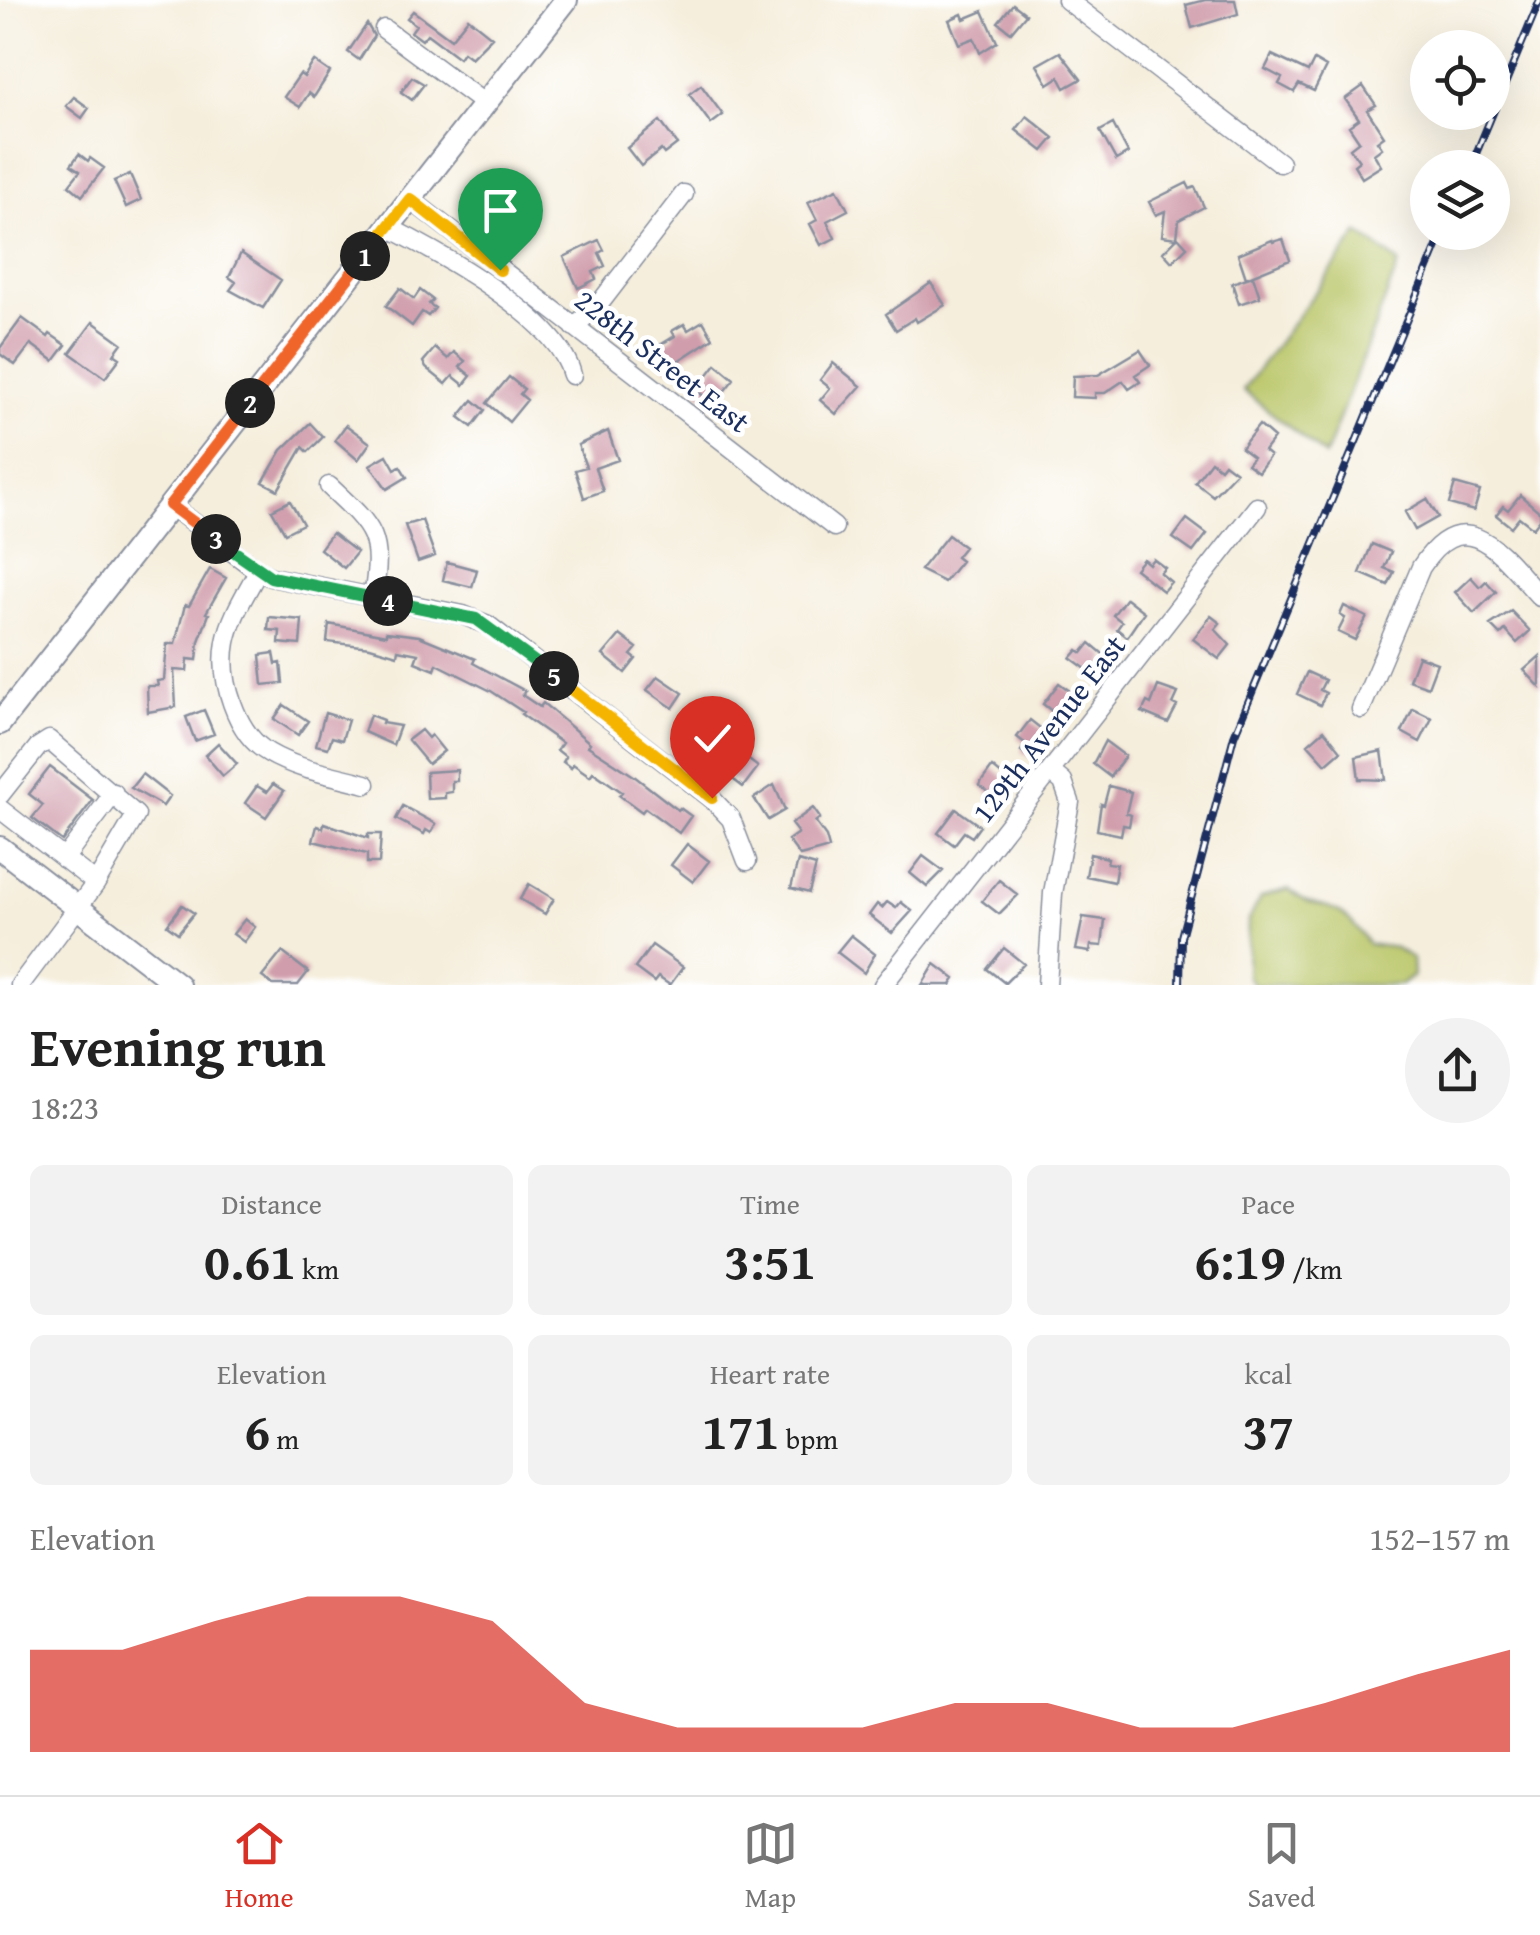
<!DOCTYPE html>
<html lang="en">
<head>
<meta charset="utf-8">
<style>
	:root { --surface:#fff; --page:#f2f2f2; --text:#222; --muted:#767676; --line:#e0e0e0; --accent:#d93025 }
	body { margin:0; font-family:"Gentium Book Plus",serif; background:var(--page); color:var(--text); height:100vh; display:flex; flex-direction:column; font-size:38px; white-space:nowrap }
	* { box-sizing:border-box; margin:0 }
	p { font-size:32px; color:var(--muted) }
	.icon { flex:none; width:55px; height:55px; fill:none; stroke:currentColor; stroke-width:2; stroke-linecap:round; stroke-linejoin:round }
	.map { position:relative; height:985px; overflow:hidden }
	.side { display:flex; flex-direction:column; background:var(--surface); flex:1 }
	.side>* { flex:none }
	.controls { position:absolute; left:1410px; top:30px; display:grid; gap:20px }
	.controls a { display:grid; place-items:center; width:100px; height:100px; border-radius:50%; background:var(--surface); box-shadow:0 10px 40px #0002; font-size:50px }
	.pin { position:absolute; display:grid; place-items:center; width:85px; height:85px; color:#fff; margin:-102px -42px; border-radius:50% 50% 50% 0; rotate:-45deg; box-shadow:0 0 10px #0007 }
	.pin .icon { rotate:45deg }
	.km { position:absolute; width:50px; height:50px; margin:-25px; border-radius:50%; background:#222; color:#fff; font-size:28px; line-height:50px; text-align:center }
	.round { display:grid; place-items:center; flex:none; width:105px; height:105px; border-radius:52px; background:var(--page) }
	.summary { display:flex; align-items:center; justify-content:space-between; height:170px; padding:0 30px }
	h1 { font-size:55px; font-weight:700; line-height:75px }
	.stats { display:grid; grid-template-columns:repeat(3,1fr); gap:15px; height:170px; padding:10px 30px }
	.stats div { display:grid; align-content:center; border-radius:15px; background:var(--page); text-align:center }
	.stats b { font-size:50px; font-weight:700 }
	.stats small { font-size:28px; font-weight:400 }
	.stats p { font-size:28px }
	.chart { height:280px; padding:20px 30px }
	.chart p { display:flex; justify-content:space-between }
	.chart svg { width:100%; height:180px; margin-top:10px; fill:var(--accent); opacity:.7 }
	.tabs { display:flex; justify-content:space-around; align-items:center; height:140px; border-top:2px solid var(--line); background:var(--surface); font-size:28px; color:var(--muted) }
	.tabs a { display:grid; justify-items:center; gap:5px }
	.tabs .active { color:var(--accent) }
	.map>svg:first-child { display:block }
	.green { fill:#bac668; stroke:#6a7a63; stroke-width:2.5 }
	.building { fill:#d09dac }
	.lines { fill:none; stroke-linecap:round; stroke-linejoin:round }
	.minor-casing { stroke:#888e9d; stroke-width:21 }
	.major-casing { stroke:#888e9d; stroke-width:26 }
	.minor { stroke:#fff; stroke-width:18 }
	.major { stroke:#fff; stroke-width:22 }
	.rail-casing { stroke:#1b2f5e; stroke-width:8 }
	.rail { stroke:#fff; stroke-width:4; stroke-dasharray:11; stroke-linecap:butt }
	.split-1-casing { stroke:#fff; stroke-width:20 }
	.split-2-casing { stroke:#fff; stroke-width:20 }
	.split-3-casing { stroke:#fff; stroke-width:20 }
	.split-4-casing { stroke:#fff; stroke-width:20 }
	.split-5-casing { stroke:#fff; stroke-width:20 }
	.split-6-casing { stroke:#fff; stroke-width:20 }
	.split-1 { stroke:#f5b400; stroke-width:12 }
	.split-2 { stroke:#f0652b; stroke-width:12 }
	.split-3 { stroke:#f0652b; stroke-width:12 }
	.split-4 { stroke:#22a559; stroke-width:12 }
	.split-5 { stroke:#22a559; stroke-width:12 }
	.split-6 { stroke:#f5b400; stroke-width:12 }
	.labels { text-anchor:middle; stroke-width:9; stroke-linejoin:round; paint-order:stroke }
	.street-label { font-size:30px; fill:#1b2f5e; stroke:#fff }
</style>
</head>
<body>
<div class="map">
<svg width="1540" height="985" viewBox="0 0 1540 985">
	<rect width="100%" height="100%" fill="#fff"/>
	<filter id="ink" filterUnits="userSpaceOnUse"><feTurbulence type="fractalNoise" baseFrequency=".01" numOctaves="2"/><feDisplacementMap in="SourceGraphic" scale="20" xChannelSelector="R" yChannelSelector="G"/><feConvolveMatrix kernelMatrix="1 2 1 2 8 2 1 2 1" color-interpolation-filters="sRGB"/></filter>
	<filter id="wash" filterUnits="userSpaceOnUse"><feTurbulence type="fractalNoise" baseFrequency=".0048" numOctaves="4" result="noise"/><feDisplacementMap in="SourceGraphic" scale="40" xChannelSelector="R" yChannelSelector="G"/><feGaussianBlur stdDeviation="2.25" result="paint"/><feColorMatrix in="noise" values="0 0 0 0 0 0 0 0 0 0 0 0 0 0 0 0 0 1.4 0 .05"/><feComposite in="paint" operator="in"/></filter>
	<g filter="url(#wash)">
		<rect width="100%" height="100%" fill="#f5eedc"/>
		<!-- green -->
		<path class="green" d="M1359,233L1399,263L1325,456L1243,390Z
			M1289,889C1309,908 1322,901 1341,913C1353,921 1361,933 1368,944L1396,948L1412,959L1413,976L1401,985H1255L1247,977L1248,920L1261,897Z"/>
		<g id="blocks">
			<!-- building -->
			<path class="building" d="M1205,0H1235L1238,14L1192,28L1186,5Z
				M1013,4L1026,14L1011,32L998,22Z
				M413,11L451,39L468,18L492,37L471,58L463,52L459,58L427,34L422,40L411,32L416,25L407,18Z
				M983,11L997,42L980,53L974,38L959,44L949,20L962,14L964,19Z
				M367,24L374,36L359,60L348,52Z
				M1060,52L1081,79L1065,88L1059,77L1048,84L1037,65Z
				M1272,55L1308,72L1314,60L1326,67L1314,91L1299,84L1294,92L1279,84L1282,78L1265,69Z
				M314,61L330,72L314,97L309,93L300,107L284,97L300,74L304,77Z
				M412,77L424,84L412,100L401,92Z
				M701,85L723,115L711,124L689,94Z
				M1363,86L1376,105L1367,110L1384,136L1377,141L1382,148L1374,154L1381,166L1362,178L1354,165L1359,161L1350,148L1359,141L1349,126L1359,119L1345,99Z
				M74,97L89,108L82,118L66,106Z
				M1027,116L1054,138L1043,151L1016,130Z
				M660,121L677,144L664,154L661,150L641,166L627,148Z
				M1113,124L1128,153L1116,160L1100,131Z
				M79,154L88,161L90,158L104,168L82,196L69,185L80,171L71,165Z
				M130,174L141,200L126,207L114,181Z
				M1187,183L1190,189L1195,187L1204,207L1179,220L1177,238L1162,236L1165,211L1156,215L1149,202Z
				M503,188L508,220L491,223L486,191Z
				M837,189L848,210L827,221L835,238L821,245L810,224L817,220L808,202Z
				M1178,237L1187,247L1172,262L1163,252Z
				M1283,239L1290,260L1246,278L1238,254L1272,240L1273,242Z
				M599,240L604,250L599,253L605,266L593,272L596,279L578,288L564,257Z
				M241,253L281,280L263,308L230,290L236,282L229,277Z
				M1253,276L1260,297L1239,304L1232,283Z
				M931,283L945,305L917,322L915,318L896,330L886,314Z
				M400,288L414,299L420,290L433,300L429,304L435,308L428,316L422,312L412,326L386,306Z
				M22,318L48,337L50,334L66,345L54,361L31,344L15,365L0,354V348Z
				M703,321L713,338L667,368L655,348L675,336L672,331L684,324L688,330Z
				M93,322L122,343L114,354L120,358L105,378L70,353Z
				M435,348L448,359L454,352L465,361L460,367L471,376L464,385L453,376L446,384L426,368L423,362Z
				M1140,350L1150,365L1135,375L1140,382L1129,389L1123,381L1105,393H1095V398L1072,397L1073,376L1098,375Z
				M833,363L861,386L836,414L820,400L830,388L820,380Z
				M716,364L734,379L714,404L696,390Z
				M509,377L524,389L520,394L527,400L509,422L487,403Z
				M473,400L485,410L472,427L459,417Z
				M310,423L323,437L308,452L303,447L278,490L263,482L282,450Z
				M346,425L370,443L358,460L335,440Z
				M1259,425L1274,438L1264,451L1270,456L1258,472L1247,464L1253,457L1241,448Z
				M608,431L618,460L595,468L603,491L584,498L575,470L586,467L578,445Z
				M387,455L395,469L400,466L407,477L387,489L370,465Z
				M1211,461L1220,468L1224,463L1236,472L1213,496L1195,482Z
				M1455,484L1480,491L1474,511L1449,504Z
				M1520,495L1540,512V519L1533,528L1519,517L1511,527L1496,515L1503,506L1508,510Z
				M1427,499L1438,517L1415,530L1405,512Z
				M290,501L303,524L285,533L272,510Z
				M1187,519L1207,534L1193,552L1173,538Z
				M422,520L435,556L418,562L405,525Z
				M332,533L357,552L344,568L320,549Z
				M948,535L964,547L956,557L961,561L944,582L920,570Z
				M1372,544L1391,552L1384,568L1394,572L1388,585L1360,573Z
				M1143,559L1149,564L1153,559L1165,568L1160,573L1171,582L1163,591L1135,569Z
				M447,562L477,570L472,587L443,580Z
				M210,569L226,578L206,613L209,614L199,641L197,660L188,659L187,671L174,670L176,707L148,712L147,686H158L157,681L164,680L167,644H175L185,605L189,606Z
				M1471,577L1480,587L1486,581L1496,592L1474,613L1455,592Z
				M1126,598L1144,612L1127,637L1117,629L1122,622L1113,615Z
				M1344,606L1367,617L1355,640L1338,632L1345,618L1340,615Z
				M1511,611L1530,631L1517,643L1505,630L1500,635L1490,625Z
				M1211,616L1220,623L1215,629L1230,645L1219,659L1193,639Z
				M269,617L302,620L300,645L279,643L280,631L268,630Z
				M329,624L386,635V632L419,636L475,659L473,663L525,691L522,695L540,707L543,703L590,743L588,746L634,776L678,810L680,808L691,816L679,833L645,808L642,812L619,795L622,792L593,772L590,776L573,764L571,768L563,762L566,757L557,750L562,743L521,714L523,712L491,691L437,664L435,670L415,662L418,654L398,650L397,655L370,647L327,642Z
				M620,635L637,648L631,655L636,659L625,673L603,655Z
				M1090,643L1108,658L1097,677L1071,658L1078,650L1082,653Z
				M274,653L276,664L281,663L283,683L263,685L260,655Z
				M1418,656L1437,663L1428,687L1409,680Z
				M1540,656V687L1524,670Z
				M1307,672L1325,680L1320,690L1326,693L1320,705L1297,694Z
				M658,676L683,693L673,708L647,690Z
				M1059,683L1077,696L1063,720L1043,704Z
				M1158,686L1178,693L1173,704L1177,706L1168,723L1142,712L1147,702L1151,704Z
				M284,705L308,721L298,735L274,719Z
				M1413,709L1432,718L1420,742L1402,732Z
				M204,710L214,734L195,741L186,717Z
				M325,713L348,720L342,740L332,737L328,748L316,745Z
				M370,715L383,720L382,723L400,726L393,745L364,732Z
				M1030,720L1049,735L1031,758L1021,751L1026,744L1017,737Z
				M694,722L717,740L707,752L699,745L696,750L681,738Z
				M421,730L428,738L431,735L444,751L428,764L408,740Z
				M1324,730L1341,751L1326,764L1308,744Z
				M1105,741L1125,756L1110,777L1093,764Z
				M218,743L237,764L223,776L205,755Z
				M1382,751L1386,780L1359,779L1356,757Z
				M741,754L758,767L743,787L721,770L732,756L737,760Z
				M50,767L93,800L62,841L32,818L43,805L29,794Z
				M992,767L1009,781L999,801L979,785Z
				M457,770V781H452V792L445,793V798L427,799L426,772Z
				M142,774L170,796L163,806L131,788Z
				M273,784L284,791L266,817L245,803L257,786L267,792Z
				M774,785L785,810L768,820L754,798Z
				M1109,786L1131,792L1126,813L1131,815L1129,826L1123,825L1121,835L1097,830L1101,804L1104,805Z
				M403,806L436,824L431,833L426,830L424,834L396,819Z
				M813,808L820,818L815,822L826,837L829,848L800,856L788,840L798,833L791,824Z
				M956,809L980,826L972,837L964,832L954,845L938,833Z
				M324,823L368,838V834H381L379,863H367V854L313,841L317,826L323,828Z
				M687,844L709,861L693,882L671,865Z
				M1090,854L1108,858L1107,863L1117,864L1114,882L1086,876Z
				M923,856L943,871L927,887L910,873Z
				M798,861L816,866L809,893L791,888Z
				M999,880L1018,895L999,914L982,901Z
				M529,884L554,899L545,914L520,899Z
				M887,902L896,908L901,902L912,911L892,933L869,915L877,904L882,908Z
				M182,905L194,913L178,933L167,925Z
				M1083,917L1105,920L1102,946L1091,945L1090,952L1076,950Z
				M245,919L255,927L244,942L233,934Z
				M851,935L875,954L864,973L837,952Z
				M652,945L683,967L670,985L658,977L654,982L635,968Z
				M1004,948L1024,964L1005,983L987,969Z
				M282,952L308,972L298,985H273L262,977Z
				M935,964L955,979L951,985H922Z"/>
		</g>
	</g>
	<g filter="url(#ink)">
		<use href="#blocks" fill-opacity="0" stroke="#888e9d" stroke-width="2.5"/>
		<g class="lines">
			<!-- minor casing -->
			<g class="minor-casing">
				<path id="minor" d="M1067,0L1280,163
					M384,29L485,104
					M410,199L834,527
					M388,227C439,253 559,318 572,375
					M574,327L600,303L684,194
					M329,486C375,529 383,535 373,598
					M170,505L258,571L271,577L463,615L488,625L711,798L731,819L747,861
					M258,571C246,594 231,616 226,642C219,679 236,734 269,753C298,770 334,775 366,784
					M1361,709L1421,567C1466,498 1503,557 1540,597
					M0,795L38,747L49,740L136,815L96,883L20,985
					M0,809L96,883
					M64,859L114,793
					M883,985L1257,507
					M1047,985L1053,893L1070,802L1063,782L1051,772"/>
			</g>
			<!-- major casing -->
			<g class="major-casing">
				<path id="major" d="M0,723L566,0
					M0,848L178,985"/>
			</g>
			<!-- minor -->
			<use href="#minor" class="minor"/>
			<!-- major -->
			<use href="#major" class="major"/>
			<!-- rail casing -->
			<g class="rail-casing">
				<path id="rail" d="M1470,168L1540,0
					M1180,985L1181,937L1234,736L1443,232"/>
			</g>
			<!-- rail -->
			<use href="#rail" class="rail"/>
		</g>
	</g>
	<g class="lines" filter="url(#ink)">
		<!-- split-1 casing -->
		<g class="split-1-casing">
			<path id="split-1" d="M365,256L410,199L500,270"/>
		</g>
		<!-- split-2 casing -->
		<g class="split-2-casing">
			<path id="split-2" d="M250,403L365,256"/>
		</g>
		<!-- split-3 casing -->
		<g class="split-3-casing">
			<path id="split-3" d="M216,539L170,505L250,403"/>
		</g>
		<!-- split-4 casing -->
		<g class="split-4-casing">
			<path id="split-4" d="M216,539L271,577L388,601"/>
		</g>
		<!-- split-5 casing -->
		<g class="split-5-casing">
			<path id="split-5" d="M388,601L476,619L554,676"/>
		</g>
		<!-- split-6 casing -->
		<g class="split-6-casing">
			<path id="split-6" d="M554,676L712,798"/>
		</g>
		<!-- split-1 -->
		<use href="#split-1" class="split-1"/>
		<!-- split-2 -->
		<use href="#split-2" class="split-2"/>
		<!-- split-3 -->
		<use href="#split-3" class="split-3"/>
		<!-- split-4 -->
		<use href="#split-4" class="split-4"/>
		<!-- split-5 -->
		<use href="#split-5" class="split-5"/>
		<!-- split-6 -->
		<use href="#split-6" class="split-6"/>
	</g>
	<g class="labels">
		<!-- street labels -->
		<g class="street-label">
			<text transform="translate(662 361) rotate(38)" y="10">228th Street East</text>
			<text transform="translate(1049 729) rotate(-52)" y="10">129th Avenue East</text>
		</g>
	</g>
</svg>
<div class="controls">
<a><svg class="icon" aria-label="locate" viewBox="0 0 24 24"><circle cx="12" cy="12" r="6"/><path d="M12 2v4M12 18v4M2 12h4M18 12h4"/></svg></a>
<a><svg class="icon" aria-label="layers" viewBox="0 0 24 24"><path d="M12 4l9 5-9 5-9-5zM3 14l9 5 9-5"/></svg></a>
</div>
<div class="pin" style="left:500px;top:270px;background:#1e9e55"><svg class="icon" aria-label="arrive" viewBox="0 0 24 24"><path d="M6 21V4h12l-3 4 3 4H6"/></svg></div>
<div class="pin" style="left:712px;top:798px;background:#d93025"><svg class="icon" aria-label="check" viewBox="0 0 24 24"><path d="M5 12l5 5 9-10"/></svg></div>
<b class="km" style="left:365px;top:256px">1</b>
<b class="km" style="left:250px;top:403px">2</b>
<b class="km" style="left:216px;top:539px">3</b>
<b class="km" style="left:388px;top:601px">4</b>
<b class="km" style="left:554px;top:676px">5</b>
</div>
<section class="side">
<div class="summary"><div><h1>Evening run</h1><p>18:23</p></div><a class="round"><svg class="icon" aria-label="share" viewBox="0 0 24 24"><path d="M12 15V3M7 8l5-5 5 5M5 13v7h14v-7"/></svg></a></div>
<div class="stats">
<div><p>Distance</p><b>0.61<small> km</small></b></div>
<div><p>Time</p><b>3:51</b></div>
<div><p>Pace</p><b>6:19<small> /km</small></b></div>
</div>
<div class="stats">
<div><p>Elevation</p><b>6<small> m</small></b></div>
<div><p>Heart rate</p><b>171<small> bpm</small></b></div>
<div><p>kcal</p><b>37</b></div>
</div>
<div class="chart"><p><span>Elevation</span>152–157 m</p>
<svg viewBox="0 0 160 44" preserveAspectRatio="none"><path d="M0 44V19L10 19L20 12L30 6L40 6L50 12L60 32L70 38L80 38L90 38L100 32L110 32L120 38L130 38L140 32L150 25L160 19V44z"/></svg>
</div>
</section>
<nav class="tabs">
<a class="active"><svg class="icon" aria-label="home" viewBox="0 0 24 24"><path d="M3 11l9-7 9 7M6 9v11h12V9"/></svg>Home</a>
<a><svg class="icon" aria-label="map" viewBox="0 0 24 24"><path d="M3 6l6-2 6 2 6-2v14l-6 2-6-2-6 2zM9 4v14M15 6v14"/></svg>Map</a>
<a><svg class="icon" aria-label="saved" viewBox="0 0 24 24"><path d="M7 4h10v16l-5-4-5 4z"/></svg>Saved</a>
</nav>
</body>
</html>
